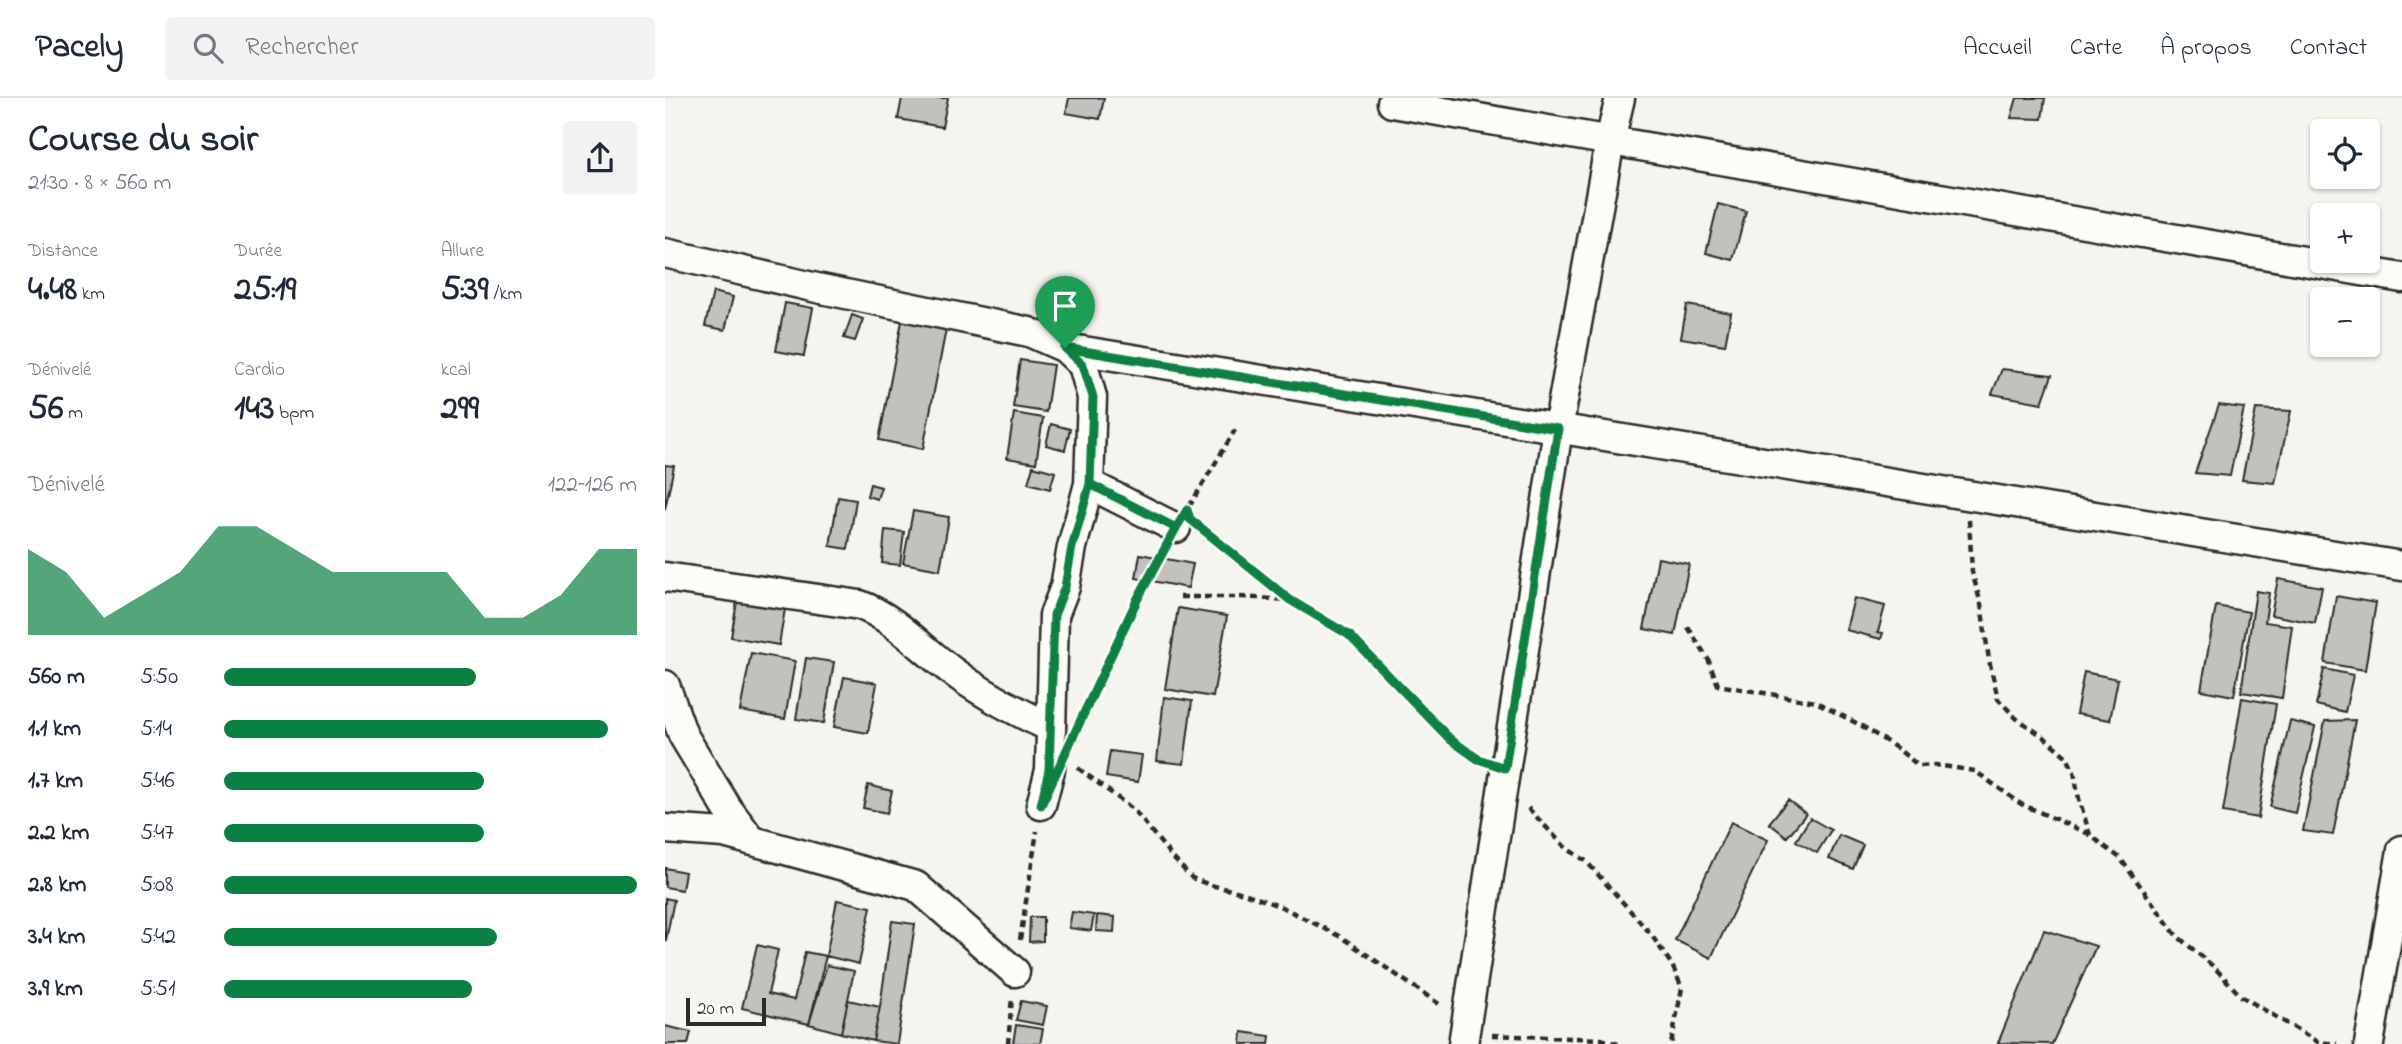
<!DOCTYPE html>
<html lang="fr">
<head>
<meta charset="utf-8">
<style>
	:root { --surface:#fff; --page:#f2f2f3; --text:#1f2937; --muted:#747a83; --line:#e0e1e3; --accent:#0b8043 }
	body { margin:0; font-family:"Indie Flower",sans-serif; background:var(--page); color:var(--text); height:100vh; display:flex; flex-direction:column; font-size:26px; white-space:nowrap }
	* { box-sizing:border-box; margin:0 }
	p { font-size:23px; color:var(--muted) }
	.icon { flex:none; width:38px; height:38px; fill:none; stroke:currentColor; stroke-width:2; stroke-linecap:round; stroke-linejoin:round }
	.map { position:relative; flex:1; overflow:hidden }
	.details { display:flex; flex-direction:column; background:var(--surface); width:665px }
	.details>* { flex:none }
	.tools { position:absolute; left:1645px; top:21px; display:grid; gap:14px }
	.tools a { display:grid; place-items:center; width:70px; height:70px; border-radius:7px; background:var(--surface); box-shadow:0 2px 5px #0004; font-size:35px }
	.scale { position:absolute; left:21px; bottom:18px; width:80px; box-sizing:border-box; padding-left:7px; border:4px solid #2b2b2b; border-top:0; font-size:19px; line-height:24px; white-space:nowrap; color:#2b2b2b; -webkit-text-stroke:5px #fdfcf7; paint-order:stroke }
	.pin { position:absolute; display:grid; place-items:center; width:60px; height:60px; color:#fff; margin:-72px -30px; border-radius:50% 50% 50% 0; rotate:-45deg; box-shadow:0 0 7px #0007 }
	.pin .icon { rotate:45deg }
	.round { display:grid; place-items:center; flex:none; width:74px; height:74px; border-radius:7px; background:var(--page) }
	.headline { display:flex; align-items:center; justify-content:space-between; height:119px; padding:0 28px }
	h1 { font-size:38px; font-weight:700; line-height:52px }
	.stats { display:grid; grid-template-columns:repeat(3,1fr); gap:10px; height:119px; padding:7px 28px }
	.stats div { display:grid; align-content:center }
	.stats b { font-size:35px; font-weight:700 }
	.stats small { font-size:19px; font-weight:400 }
	.stats p { font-size:19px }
	.chart { height:196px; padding:14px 28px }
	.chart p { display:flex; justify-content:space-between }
	.chart svg { width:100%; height:126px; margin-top:7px; fill:var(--accent); opacity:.7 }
	ul { padding:0 28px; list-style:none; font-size:23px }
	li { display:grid; grid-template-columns:112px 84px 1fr; align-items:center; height:52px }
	li i { height:18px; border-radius:9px; background:var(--accent) }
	header { display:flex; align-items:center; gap:42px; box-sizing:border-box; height:98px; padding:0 35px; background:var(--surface); border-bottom:2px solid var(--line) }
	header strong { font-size:33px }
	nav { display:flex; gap:38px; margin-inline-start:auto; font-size:24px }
	.search { width:490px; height:63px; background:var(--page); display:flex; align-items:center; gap:18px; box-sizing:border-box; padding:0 24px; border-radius:7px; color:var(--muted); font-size:26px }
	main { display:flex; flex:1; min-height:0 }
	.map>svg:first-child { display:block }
	.building { fill:#c2c1be; stroke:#2b2b2b; stroke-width:2 }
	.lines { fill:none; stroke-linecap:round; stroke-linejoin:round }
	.minor-casing { stroke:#2b2b2b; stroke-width:33 }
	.path { stroke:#2b2b2b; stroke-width:4.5; stroke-dasharray:7 5; stroke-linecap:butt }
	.minor { stroke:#fdfcf7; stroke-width:28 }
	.route-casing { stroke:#fff; stroke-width:14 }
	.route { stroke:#0b8043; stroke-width:9 }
</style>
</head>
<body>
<header>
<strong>Pacely</strong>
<div class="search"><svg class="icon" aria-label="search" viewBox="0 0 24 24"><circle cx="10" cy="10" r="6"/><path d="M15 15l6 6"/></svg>Rechercher</div>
<nav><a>Accueil</a><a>Carte</a><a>À propos</a><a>Contact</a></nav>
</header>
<main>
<section class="details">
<div class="headline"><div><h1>Course du soir</h1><p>21:30 · 8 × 560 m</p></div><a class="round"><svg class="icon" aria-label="share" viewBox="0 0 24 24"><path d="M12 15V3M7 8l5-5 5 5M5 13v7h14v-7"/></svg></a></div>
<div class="stats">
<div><p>Distance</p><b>4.48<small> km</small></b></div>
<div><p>Durée</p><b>25:19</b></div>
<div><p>Allure</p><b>5:39<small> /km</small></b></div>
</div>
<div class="stats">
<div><p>Dénivelé</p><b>56<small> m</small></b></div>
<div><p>Cardio</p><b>143<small> bpm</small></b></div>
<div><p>kcal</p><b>299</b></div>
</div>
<div class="chart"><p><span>Dénivelé</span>122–126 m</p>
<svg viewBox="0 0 160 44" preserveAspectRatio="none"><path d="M0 44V14L10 22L20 38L30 30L40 22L50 6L60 6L70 14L80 22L90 22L100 22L110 22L120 38L130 38L140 30L150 14L160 14V44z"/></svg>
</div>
<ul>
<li><b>560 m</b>5:50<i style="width:61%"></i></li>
<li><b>1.1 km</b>5:14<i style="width:93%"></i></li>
<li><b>1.7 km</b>5:46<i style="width:63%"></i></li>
<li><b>2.2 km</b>5:47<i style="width:63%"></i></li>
<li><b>2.8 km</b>5:08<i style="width:100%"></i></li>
<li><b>3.4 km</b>5:42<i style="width:66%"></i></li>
<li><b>3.9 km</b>5:51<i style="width:60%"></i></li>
</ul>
</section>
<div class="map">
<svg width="1737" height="946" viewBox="0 0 1737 946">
	<rect width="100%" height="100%" fill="#f5f4ef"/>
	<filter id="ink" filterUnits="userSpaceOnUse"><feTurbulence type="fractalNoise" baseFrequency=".0143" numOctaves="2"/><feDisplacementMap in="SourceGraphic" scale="14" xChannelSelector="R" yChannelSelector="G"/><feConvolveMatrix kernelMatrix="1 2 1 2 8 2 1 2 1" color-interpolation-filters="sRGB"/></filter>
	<g filter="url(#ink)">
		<!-- building -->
		<path class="building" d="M237,0H283L277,29L233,21Z
			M404,0H439L435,21L401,15Z
			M1352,0H1380L1377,21L1346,20Z
			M1053,106L1081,113L1068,162L1041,155Z
			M48,194L68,199L60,232L40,228Z
			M120,205L148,210L139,258L111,253Z
			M1022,207L1066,215L1060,247L1016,240Z
			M187,217L198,221L190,243L179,240Z
			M237,223L281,231L258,351L214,342Z
			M355,262L388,267L381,314L348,309Z
			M1337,271L1387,277L1377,305L1327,296Z
			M1554,307L1579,310L1565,378L1530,375Z
			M1591,311L1626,313L1610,385L1577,382Z
			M349,315L378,320L371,365L342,360Z
			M386,326L405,331L400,352L381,347Z
			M0,367L9,368L0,411Z
			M368,368L390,374L385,391L363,385Z
			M205,386L216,389L212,401L202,398Z
			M173,399L191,402L183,451L165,448Z
			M248,413L284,419L275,472L238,465Z
			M220,432L239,434L235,467L217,465Z
			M475,456L528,466L523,490L471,480Z
			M993,460L1024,466L1010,537L979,531Z
			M1613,481L1657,489L1650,525L1606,517Z
			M74,492L122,499L114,547L66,539Z
			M1591,493L1604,495L1600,524L1627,528L1617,600L1576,594Z
			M1671,498L1711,505L1700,572L1660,565Z
			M1189,500L1220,508L1213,534L1218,535L1216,541L1181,532Z
			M1551,508L1584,514L1569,598L1536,592Z
			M513,510L562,518L548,599L500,591Z
			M86,555L130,563L120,621L75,613Z
			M141,560L169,564L159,625L131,621Z
			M1659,571L1688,577L1680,614L1651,607Z
			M1419,574L1453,581L1445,622L1411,616Z
			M179,579L212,585L203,635L169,629Z
			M499,599L527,603L519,666L492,663Z
			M1577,600L1611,606L1593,720L1558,714Z
			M1690,622L1668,737L1638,733L1660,623Z
			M1625,623L1650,629L1630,715L1605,709Z
			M445,653L477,657L473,684L441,679Z
			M203,687L227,693L222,715L198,710Z
			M1123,702L1141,716L1122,739L1104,725Z
			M1145,720L1166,732L1152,755L1131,743Z
			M1066,724L1103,742L1046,860L1010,842Z
			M1174,737L1198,747L1188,771L1164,761Z
			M0,770L20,774L17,792L0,789Z
			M0,800L9,802L1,842L0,841Z
			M172,802L206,809L194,866L161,858Z
			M407,814L429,817L426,833L404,830Z
			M432,817L450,819L449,834L431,833Z
			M365,819H378V843L364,844Z
			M227,823L250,826L232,946L208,943L215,909Z
			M1379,832L1431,848L1387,946L1333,945Z
			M92,847L113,852L103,896L129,902L140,854L161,858L144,926L77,910Z
			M162,867L189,873L176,935L144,926Z
			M183,902L215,909L208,943L176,935Z
			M356,903L382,908L378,927L351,922Z
			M351,927L378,931L375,946L348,945Z
			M0,928L26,934L23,946H0Z
			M577,934L605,938L604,946H576Z"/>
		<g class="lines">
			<!-- minor casing -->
			<g class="minor-casing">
				<path id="minor" d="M727,5L1737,180
					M0,155L152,190L364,234L400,250L418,267L427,299L424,386L407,449L400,489L389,517L385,672L376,707
					M400,250L1737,468
					M424,386L511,430
					M0,479L195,507C230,520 257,551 287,573C316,595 352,614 385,629
					M0,587L18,637L62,710L87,743
					M0,731L59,735L251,788L350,874
					M798,946L893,331L945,43L955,0
					M1704,946L1737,752"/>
			</g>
			<!-- path -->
			<path class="path" d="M524,409L570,332
				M1304,422L1307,474L1316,506L1324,562L1333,601L1351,620L1379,639L1402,659L1409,674L1414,701L1425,737L1455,760L1511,837L1549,869L1576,898L1653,944L1672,946
				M538,432L625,502L683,537L786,642L816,662
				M515,499H576L624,502
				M1023,529L1043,561L1053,587L1151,604L1197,628L1233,651L1254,668L1271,667L1310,673L1356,706L1424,736
				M414,628L472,502L499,453
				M413,670L469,712L508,760L527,780L545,787L579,795L619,810L676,839L777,908
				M863,710L901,750L921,763L985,835L1007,867L1017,890L1006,946
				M355,842L372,733
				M827,937L936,941L954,946
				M343,946L347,899"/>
			<!-- minor -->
			<use href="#minor" class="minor"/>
		</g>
	</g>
	<g class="lines" filter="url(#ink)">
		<!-- route casing -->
		<g class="route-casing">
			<path id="route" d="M400,250L418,267L428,299L425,386L511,430L472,502L376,707L384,672L389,517L400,489L407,449L425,386L511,430L522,412L525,421L625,502L684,537L786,642L813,661L840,670L893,331L400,250"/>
		</g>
		<!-- route -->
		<use href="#route" class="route"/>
	</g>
</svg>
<div class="tools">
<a><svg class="icon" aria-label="locate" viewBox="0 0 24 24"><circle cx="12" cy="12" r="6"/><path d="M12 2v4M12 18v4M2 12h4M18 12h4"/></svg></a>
<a>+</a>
<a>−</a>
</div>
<div class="scale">20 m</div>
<div class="pin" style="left:400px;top:250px;background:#1e9e55"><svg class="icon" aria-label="arrive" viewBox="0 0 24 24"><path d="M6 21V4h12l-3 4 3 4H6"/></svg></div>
</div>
</main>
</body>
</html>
